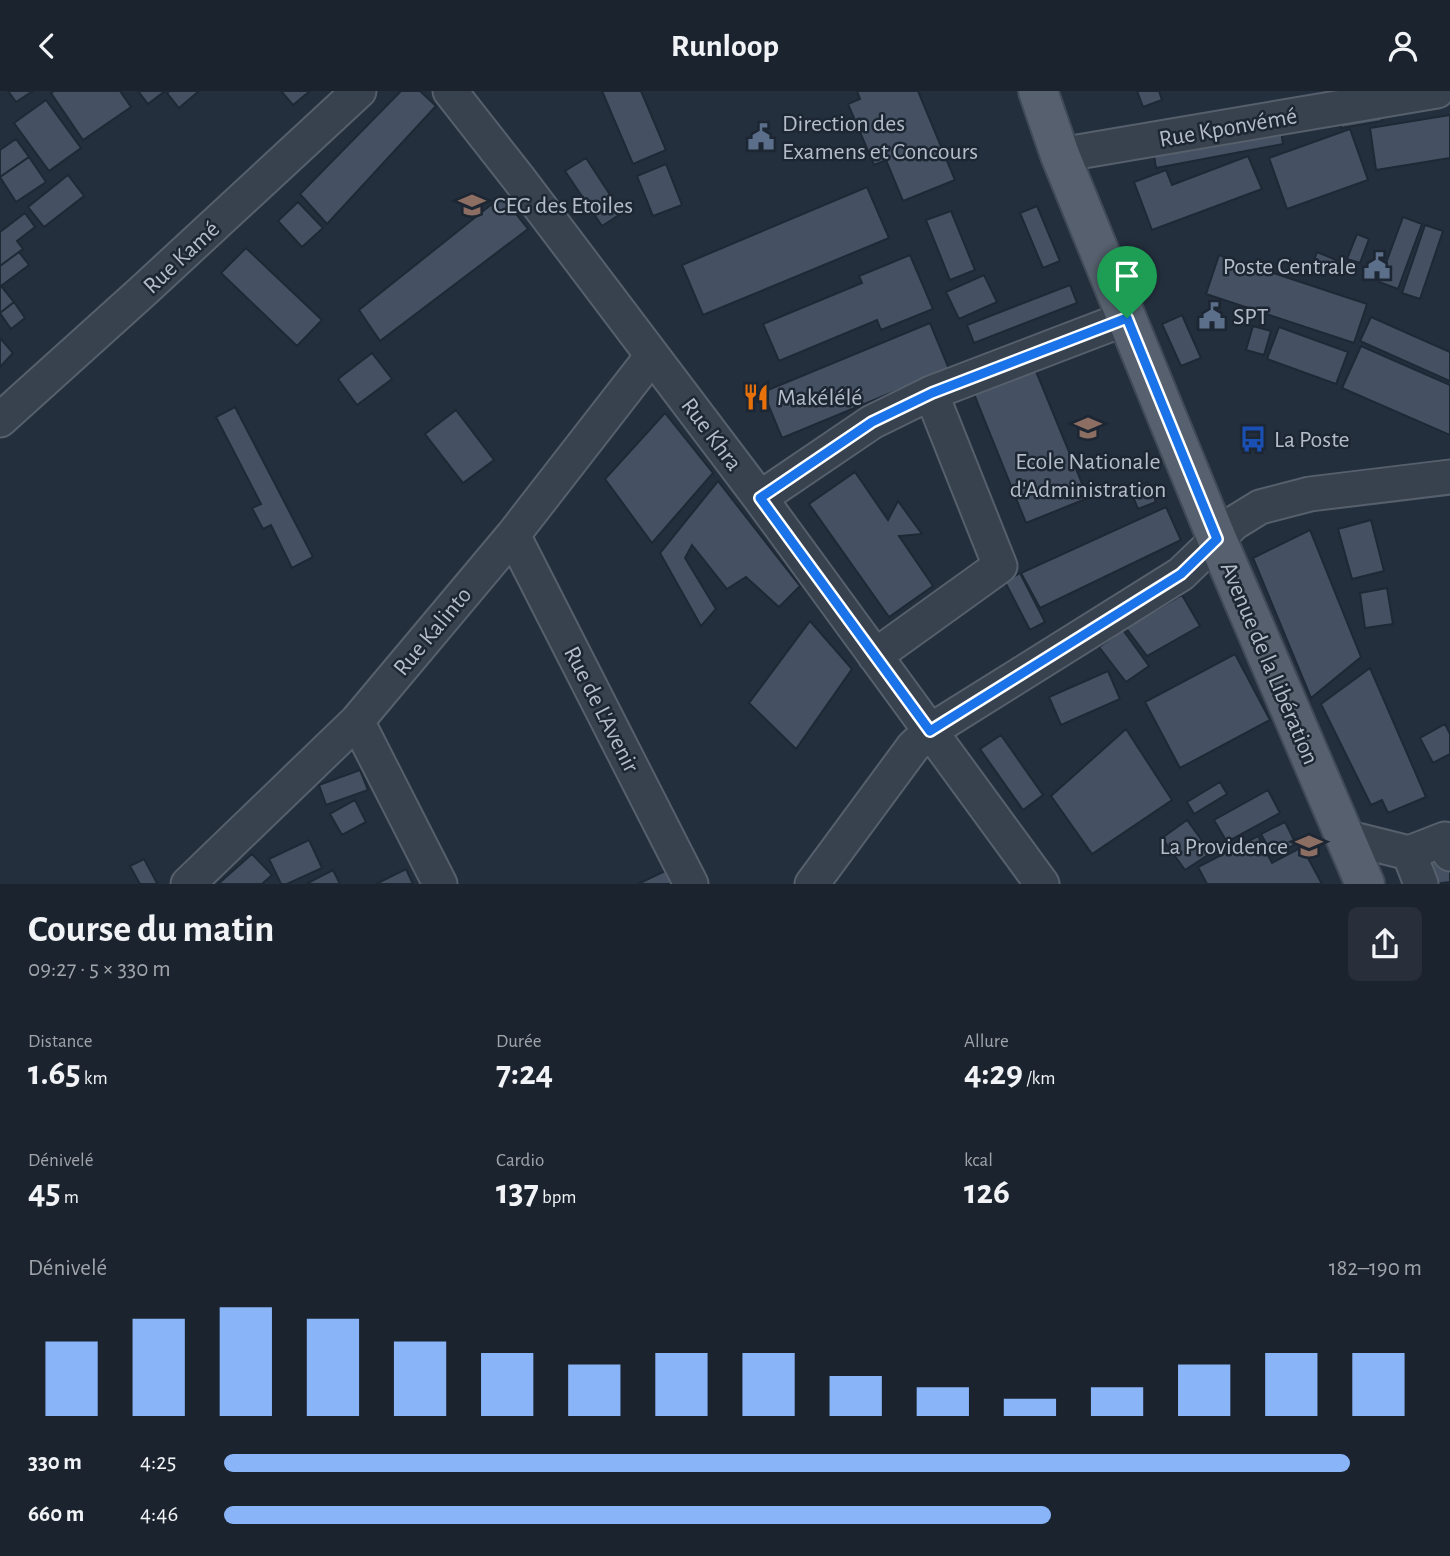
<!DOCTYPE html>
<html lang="fr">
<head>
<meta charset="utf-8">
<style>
	:root { --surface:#1b232e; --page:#282f3a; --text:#f1f3f6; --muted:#a0a4aa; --accent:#8ab4f8 }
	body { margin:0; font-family:"Alegreya Sans",sans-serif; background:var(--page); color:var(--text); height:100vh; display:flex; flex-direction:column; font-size:26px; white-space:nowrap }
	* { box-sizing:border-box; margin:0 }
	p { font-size:23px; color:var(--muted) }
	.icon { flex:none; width:38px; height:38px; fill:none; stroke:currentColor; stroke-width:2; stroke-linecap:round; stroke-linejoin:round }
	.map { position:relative; height:793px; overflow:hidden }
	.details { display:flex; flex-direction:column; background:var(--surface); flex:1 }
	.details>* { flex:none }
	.pin { position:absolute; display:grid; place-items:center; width:60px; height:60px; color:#fff; margin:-72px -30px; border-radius:50% 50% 50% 0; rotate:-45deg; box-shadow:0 0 7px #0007 }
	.pin .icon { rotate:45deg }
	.round { display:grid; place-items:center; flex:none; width:74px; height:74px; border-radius:10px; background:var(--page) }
	.overview { display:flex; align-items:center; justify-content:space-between; height:119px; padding:0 28px }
	h1 { font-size:38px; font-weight:700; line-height:52px }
	.stats { display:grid; grid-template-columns:repeat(3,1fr); gap:10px; height:119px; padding:7px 28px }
	.stats div { display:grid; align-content:center }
	.stats b { font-size:35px; font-weight:700 }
	.stats small { font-size:19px; font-weight:400 }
	.stats p { font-size:19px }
	.chart { height:196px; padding:14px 28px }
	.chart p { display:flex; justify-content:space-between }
	.chart svg { width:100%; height:126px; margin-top:7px; stroke:var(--accent); stroke-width:6 }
	ul { padding:0 28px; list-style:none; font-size:23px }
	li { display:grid; grid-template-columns:112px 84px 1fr; align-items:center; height:52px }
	li i { height:18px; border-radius:9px; background:var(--accent) }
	header { display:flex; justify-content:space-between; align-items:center; height:91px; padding:0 28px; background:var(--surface); font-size:32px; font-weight:700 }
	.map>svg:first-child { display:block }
	.building { fill:#455162; stroke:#1f2835; stroke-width:2 }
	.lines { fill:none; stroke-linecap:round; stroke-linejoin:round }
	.minor-casing { stroke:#565f6c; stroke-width:37 }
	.major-casing { stroke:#414a57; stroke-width:42 }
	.minor { stroke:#38414e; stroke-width:33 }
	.major { stroke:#56606e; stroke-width:38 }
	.route-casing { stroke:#fff; stroke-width:14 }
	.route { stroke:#1a73e8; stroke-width:9 }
	.labels { text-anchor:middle; stroke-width:5; stroke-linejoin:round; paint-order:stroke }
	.poi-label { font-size:24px; fill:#b4bcc9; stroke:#1d2633; text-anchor:start }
	.street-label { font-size:24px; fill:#b4bcc9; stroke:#1d2633 }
</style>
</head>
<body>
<header><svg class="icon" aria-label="back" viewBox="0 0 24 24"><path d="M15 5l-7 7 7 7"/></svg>Runloop<svg class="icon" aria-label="person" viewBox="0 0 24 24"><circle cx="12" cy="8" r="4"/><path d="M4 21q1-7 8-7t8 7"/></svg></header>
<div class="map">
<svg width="1450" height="793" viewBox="0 0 1450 793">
	<rect width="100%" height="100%" fill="#242f3e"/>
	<!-- building -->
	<path class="building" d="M8,0H33L16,11Z
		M54,0H120L131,16L83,49L51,2Z
		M138,0H165L148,13Z
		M170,0H199L179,17L167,2Z
		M281,0H310L293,14Z
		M401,0H420L436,15L327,133L300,103Z
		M602,0H641L666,59L633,73Z
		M857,0H918L955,89L903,110L886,69L874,74L848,13L860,8Z
		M1137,0H1159L1162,9L1143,16Z
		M46,9L81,57L49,80L14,32Z
		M1380,21L1382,30L1341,37L1340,28Z
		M1450,24V67L1376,79L1370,37Z
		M1350,38L1368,89L1287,118L1269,67Z
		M1281,39L1283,53L1156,77L1154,64Z
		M16,48L29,66L0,86V59Z
		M1248,65L1262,98L1152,139L1134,91L1166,79L1172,94Z
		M29,66L46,91L16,111L0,86Z
		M586,67L622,122L602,135L565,80Z
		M666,73L682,114L653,125L637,85Z
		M68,84L84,105L44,136L28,116Z
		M867,96L889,147L703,224L682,174Z
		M502,105L528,138L380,250L359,219Z
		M298,111L323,137L302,156L278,130Z
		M1037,115L1060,170L1043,177L1020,122Z
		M951,120L975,179L950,189L926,129Z
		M25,122L35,136L17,150L23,158L0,175V141Z
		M1403,126L1422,133L1398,198L1379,191Z
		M1425,134L1443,140L1420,208L1402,202Z
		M1357,143L1369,148L1360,172L1347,168Z
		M246,157L322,229L297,255L221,182Z
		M19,161L29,174L1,195L14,211L0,222V175Z
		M1317,161L1346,173L1342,184L1313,172Z
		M910,164L933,218L881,239L877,229L779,270L763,233L862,192L859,185Z
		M1219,164L1367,213L1354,252L1206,203Z
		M984,184L997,211L959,228L946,201Z
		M1070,194L1077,212L974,252L967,234Z
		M14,211L25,227L11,238L0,222Z
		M1182,224L1201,267L1181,275L1162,233Z
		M1371,226L1450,261V290L1360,250Z
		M930,232L949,278L782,347L763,301Z
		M1253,235L1271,240L1264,264L1246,259Z
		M1279,236L1348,261L1336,293L1267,268Z
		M0,247L13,262L0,276Z
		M1361,255L1450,294V344L1342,297Z
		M372,262L392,288L357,314L338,288Z
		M1033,273L1088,407L1026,432L972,298Z
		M235,316L313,466L292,477L271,434L263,438L252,417L261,413L216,326Z
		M456,319L494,369L463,392L425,343Z
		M665,322L713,382L652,452L605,388Z
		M855,381L888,429L898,410L922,443L899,445L933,495L889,526L809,413Z
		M718,390L800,495L779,516L746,486L727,498L692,454L685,467L716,518L701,535L660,462Z
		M1148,391L1156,411L1138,418L1130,398Z
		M1166,416L1181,449L1040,517L1021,482Z
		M1371,429L1384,480L1352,488L1338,438Z
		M1310,439L1361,566L1311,607L1253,467Z
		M1020,482L1045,531L1030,539L1005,491Z
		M1387,497L1393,533L1365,537L1360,502Z
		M1182,504L1200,535L1147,565L1126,537Z
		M810,530L852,578L796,658L749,612Z
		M1123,539L1149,575L1126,591L1099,556Z
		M1235,563L1270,629L1180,677L1145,611Z
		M1370,577L1426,706L1388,722L1382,709L1371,714L1321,613Z
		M1108,580L1120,608L1061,634L1049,606Z
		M1445,633L1450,643V663L1433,672L1420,647Z
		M1126,638L1172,709L1092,763L1051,705Z
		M1001,644L1043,704L1023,719L980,658Z
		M360,679L368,699L326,714L319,694Z
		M1220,691L1227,703L1194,723L1187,711Z
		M1268,699L1280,722L1227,751L1214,729Z
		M355,709L366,731L342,744L330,723Z
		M1187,729L1211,762L1185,779L1162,747Z
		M1285,731L1296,753L1273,765L1261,743Z
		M1258,745L1272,772L1302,756L1322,793H1207L1198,776Z
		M309,749L322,777L287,793H281L269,768Z
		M252,763L272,784L262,793H218Z
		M1450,764V791L1435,793L1427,774Z
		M144,768L157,792L156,793H140L130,775Z
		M406,778L413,793H376Z
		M333,779L340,793H306Z
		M665,780L672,793H638Z"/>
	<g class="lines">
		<!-- minor casing -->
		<g class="minor-casing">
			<path id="minor" d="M450,0L519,88L760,407L1042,793
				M1060,64L1437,0
				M931,302L1127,227
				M0,329L143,200L359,0
				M760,407L872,331L931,302L1000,475L875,565
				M513,444L691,793
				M357,630L440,793
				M1345,746L1409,762L1445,748L1450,763
				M1409,762L1421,793
				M188,793L357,630L513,444L652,265
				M812,793L913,656L930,640L1181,483L1234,432L1260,416L1310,403L1450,386"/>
		</g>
		<!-- major casing -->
		<g class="major-casing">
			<path id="major" d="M1038,0L1060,64L1217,448L1365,793"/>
		</g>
		<!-- minor -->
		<use href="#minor" class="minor"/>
		<!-- major -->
		<use href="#major" class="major"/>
	</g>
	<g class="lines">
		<!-- route casing -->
		<g class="route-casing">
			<path id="route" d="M1127,227L1217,448L1181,483L930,640L760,407L872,331L932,302Z"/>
		</g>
		<!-- route -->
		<use href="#route" class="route"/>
	</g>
	<!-- icons -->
	<defs>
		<g id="civic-bare" transform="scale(2.1)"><path d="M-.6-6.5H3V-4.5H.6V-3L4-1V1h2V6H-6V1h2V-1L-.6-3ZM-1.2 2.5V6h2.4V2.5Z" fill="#5c6f8a" stroke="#1d2633" stroke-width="2.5" paint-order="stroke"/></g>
		<g id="school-bare" transform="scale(2.1)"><path d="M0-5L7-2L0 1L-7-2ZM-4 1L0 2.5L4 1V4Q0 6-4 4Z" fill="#8d6e63" stroke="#1d2633" stroke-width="2.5" paint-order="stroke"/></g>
		<g id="restaurant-bare" transform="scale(2.1)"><path d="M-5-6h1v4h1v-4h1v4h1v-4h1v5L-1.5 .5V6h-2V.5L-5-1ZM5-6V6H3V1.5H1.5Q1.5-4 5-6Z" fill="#e8710a" stroke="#1d2633" stroke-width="2.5" paint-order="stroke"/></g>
		<g id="bus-bare" transform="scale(2.1)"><path d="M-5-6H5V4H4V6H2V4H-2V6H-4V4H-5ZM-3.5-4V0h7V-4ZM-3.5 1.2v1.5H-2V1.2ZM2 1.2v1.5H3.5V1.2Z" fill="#1a4fb4" stroke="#1d2633" stroke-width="2.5" paint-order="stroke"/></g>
	</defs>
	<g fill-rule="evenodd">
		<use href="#civic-bare" x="761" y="46"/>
		<use href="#school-bare" x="472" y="114"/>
		<use href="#civic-bare" x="1377" y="175"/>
		<use href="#civic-bare" x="1212" y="225"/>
		<use href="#restaurant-bare" x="756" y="306"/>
		<use href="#school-bare" x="1088" y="337"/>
		<use href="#bus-bare" x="1253" y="348"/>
		<use href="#school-bare" x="1309" y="755"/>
	</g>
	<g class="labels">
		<!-- poi labels -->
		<g class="poi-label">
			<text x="782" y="40">Direction des<tspan x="782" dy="28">Examens et Concours</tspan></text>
			<text x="493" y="122">CEG des Etoiles</text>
			<text x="1356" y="183" text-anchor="end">Poste Centrale</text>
			<text x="1233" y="233">SPT</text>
			<text x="777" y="314">Makélélé</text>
			<text x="1274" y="356">La Poste</text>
			<text x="1088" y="378" text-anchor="middle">Ecole Nationale<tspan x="1088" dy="28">d'Administration</tspan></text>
			<text x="1288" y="763" text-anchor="end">La Providence</text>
		</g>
		<!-- street labels -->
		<g class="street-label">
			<text transform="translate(1228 36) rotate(-10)" y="8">Rue Kponvémé</text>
			<text transform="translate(181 166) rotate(-43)" y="8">Rue Kamé</text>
			<text transform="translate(712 343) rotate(53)" y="8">Rue Khra</text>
			<text transform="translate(432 540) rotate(-50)" y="8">Rue Kalinto</text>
			<text transform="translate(1270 572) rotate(67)" y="8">Avenue de la Libération</text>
			<text transform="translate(602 618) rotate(63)" y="8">Rue de L'Avenir</text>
		</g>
	</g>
</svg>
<div class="pin" style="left:1127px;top:227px;background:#1e9e55"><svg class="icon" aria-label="arrive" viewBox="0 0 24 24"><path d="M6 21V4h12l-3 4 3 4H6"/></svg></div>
</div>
<section class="details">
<div class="overview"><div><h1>Course du matin</h1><p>09:27 · 5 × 330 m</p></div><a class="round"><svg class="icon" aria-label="share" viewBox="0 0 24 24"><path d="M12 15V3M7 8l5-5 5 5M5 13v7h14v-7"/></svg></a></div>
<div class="stats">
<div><p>Distance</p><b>1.65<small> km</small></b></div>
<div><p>Durée</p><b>7:24</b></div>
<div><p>Allure</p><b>4:29<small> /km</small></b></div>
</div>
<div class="stats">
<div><p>Dénivelé</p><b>45<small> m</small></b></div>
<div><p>Cardio</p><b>137<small> bpm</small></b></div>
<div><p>kcal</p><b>126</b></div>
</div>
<div class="chart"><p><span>Dénivelé</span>182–190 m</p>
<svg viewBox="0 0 160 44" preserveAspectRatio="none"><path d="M5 44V18M15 44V10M25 44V6M35 44V10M45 44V18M55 44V22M65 44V26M75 44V22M85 44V22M95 44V30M105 44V34M115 44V38M125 44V34M135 44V26M145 44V22M155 44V22"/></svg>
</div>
<ul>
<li><b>330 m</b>4:25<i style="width:94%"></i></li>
<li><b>660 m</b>4:46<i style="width:69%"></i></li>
</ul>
</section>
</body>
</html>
